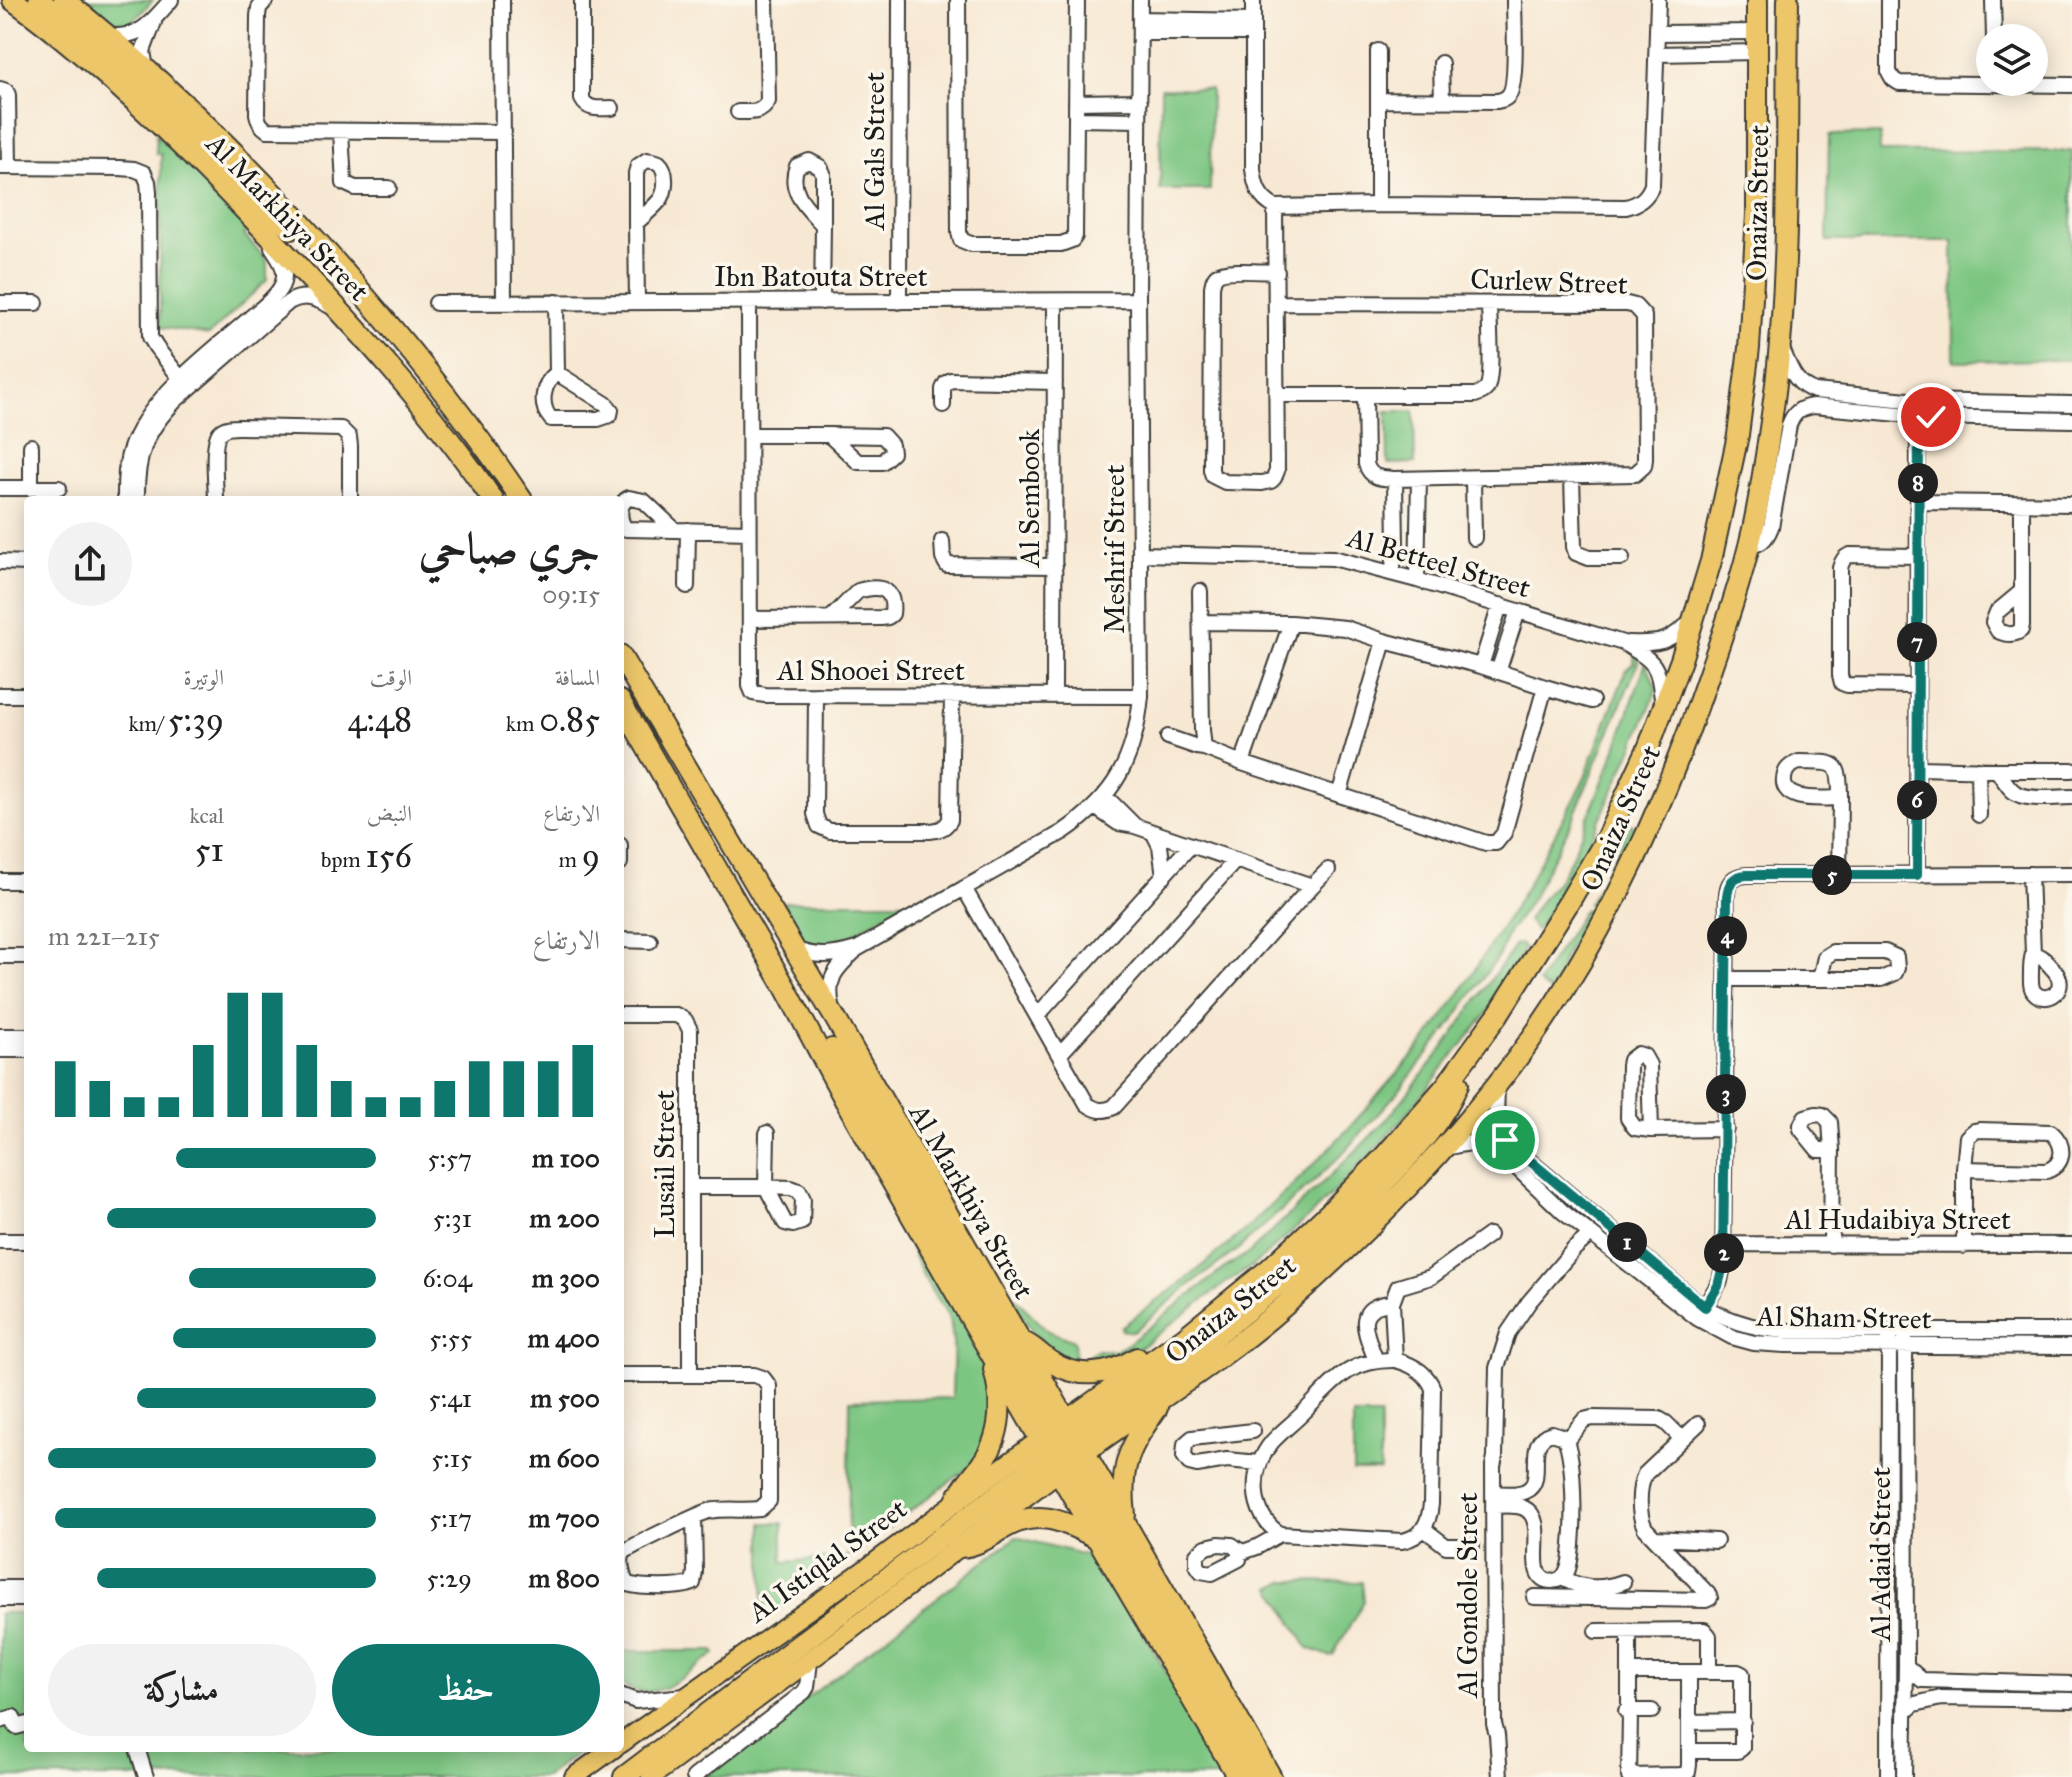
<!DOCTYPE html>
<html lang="ar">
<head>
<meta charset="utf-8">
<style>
	:root { --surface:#fff; --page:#f2f2f2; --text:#222; --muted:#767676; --accent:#0f766e }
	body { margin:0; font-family:"IM FELL Great Primer",Amiri,serif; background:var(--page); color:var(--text); direction:rtl; height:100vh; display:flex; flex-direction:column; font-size:30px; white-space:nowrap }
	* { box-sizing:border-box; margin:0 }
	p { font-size:26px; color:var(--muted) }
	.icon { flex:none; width:44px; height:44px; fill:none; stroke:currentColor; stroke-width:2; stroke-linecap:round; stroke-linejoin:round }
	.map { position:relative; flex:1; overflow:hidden; direction:ltr }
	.side { position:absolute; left:24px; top:496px; width:600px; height:1256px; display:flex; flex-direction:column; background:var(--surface); border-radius:8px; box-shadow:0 4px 20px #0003; direction:rtl }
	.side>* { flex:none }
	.fabs { position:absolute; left:1976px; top:24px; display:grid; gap:16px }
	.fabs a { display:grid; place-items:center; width:72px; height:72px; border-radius:50%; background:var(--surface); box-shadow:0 4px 20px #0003; font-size:40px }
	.pin { position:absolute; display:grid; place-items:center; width:68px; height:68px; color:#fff; margin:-34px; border:4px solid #fff; border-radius:50%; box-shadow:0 2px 8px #0007 }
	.km { position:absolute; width:40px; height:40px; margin:-20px; border-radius:50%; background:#222; color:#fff; font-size:22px; line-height:40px; text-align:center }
	.round { display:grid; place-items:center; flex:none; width:84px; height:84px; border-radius:42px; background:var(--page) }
	.head { display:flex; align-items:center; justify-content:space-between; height:136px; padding:0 24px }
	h1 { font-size:44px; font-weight:600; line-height:60px }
	.figures { display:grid; grid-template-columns:repeat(3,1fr); gap:12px; height:136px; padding:8px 24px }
	.figures div { display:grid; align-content:center }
	.figures b { font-size:34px; font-weight:600 }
	.figures small { font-size:22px; font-weight:400 }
	.figures p { font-size:22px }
	.chart { height:224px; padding:16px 24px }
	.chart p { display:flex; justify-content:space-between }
	.chart svg { width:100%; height:144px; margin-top:8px; stroke:var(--accent); stroke-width:6 }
	.cta { display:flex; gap:16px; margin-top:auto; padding:16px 24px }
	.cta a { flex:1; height:92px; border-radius:48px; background:var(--accent); color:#fff; font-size:32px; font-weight:600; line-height:92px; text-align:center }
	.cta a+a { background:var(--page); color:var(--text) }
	ul { padding:0 24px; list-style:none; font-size:26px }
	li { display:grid; grid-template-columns:128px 96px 1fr; align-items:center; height:60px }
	li i { height:20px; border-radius:10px; background:var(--accent) }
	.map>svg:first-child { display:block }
	.green { fill:#7dc682; stroke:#4c714f; stroke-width:2 }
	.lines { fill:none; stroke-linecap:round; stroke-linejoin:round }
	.minor-casing { stroke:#3d3b37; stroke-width:18 }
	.major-casing { stroke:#3d3b37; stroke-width:22 }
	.highway-casing { stroke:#3d3b37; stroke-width:24 }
	.minor { stroke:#fff; stroke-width:14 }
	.major { stroke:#ecc669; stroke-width:18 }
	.highway { stroke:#ecc669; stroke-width:20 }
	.route-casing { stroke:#fff; stroke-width:16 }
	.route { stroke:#0f766e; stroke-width:10 }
	.labels { text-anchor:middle; stroke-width:7; stroke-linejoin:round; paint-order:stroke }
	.street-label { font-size:28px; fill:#1c1c1c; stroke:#fbf7ec }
</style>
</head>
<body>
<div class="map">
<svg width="2072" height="1777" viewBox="0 0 2072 1777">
	<rect width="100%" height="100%" fill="#fbf7ec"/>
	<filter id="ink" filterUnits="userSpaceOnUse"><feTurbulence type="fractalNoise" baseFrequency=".0125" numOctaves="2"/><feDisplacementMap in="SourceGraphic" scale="16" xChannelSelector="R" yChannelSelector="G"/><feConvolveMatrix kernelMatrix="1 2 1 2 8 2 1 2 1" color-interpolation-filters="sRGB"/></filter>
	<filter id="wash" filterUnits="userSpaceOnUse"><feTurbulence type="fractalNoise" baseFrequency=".006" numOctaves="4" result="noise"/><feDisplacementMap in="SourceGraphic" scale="32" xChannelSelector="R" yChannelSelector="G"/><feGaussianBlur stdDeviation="1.8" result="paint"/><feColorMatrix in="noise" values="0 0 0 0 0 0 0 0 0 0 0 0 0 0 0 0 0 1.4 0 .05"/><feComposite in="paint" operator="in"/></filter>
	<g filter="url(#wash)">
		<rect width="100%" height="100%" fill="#f7e8d3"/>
		<!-- green -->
		<path class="green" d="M86,0H153L125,30Z
			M1161,88L1211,89L1210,190H1160Z
			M156,134L214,190L250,230L244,235L267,260V280L209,335L160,327L161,154H156Z
			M1880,134V152L2072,151V360L1954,361L1953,241H1827L1829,135Z
			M1387,411H1414L1415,463L1388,464Z
			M1634,656L1639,657L1638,663L1571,823L1530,902L1508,933L1499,955L1447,1030L1397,1093L1342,1154L1313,1182L1237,1250L1191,1284L1133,1332L1122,1330L1121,1327L1193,1274L1246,1229L1299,1179L1348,1129L1422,1045L1458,996L1520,898L1582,784L1626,671L1634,663Z
			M1646,662L1656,688L1654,697L1631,752L1588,845L1577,871L1535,931L1528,920L1540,901L1557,883L1570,861L1614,754Z
			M1631,824L1640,829L1600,911L1588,904C1590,900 1592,896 1595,892C1603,882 1612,881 1609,866Z
			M783,902H906L829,949H813L805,942Z
			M1584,910L1596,916L1586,934L1576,940L1568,948L1562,963V973L1550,992L1538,983Z
			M1520,944L1524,948L1505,987L1495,1003L1406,1115L1369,1156L1311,1215L1253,1266L1227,1282L1122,1361L1086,1367L1089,1355L1096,1350L1115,1351L1129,1343L1223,1269L1250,1252L1361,1146L1388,1118L1445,1046L1515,945Z
			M903,1218L927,1256L992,1375V1432L971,1466L763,1620V1523H783V1562L848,1557L850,1400L952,1398C952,1372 957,1341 948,1316C945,1308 938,1302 934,1295C919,1271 908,1245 903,1218Z
			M1015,1298L1048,1331L1074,1341L1075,1365C1041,1349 1031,1330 1012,1300Z
			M1353,1416H1380V1471H1353Z
			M1016,1537L1101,1559L1227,1777H705Z
			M1285,1581L1362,1582L1364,1601L1333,1655L1329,1656L1308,1648L1272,1588Z
			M0,1613H28V1748H584L545,1777H0Z
			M620,1651H714L715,1654C687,1673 653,1709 620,1683Z"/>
	</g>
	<g filter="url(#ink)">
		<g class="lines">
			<!-- minor casing -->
			<g class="minor-casing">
				<path id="minor" d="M266,0L259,8L258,16L257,114C258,122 261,126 267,130L504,132
					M502,0L504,303
					M582,0V99C588,111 600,108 612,108
					M958,0L959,232L961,240L971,244H1061L1072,240L1075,236L1077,0
					M1253,0V169C1255,186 1259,199 1275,207L1378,205L1626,207C1639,204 1647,198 1652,185L1658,0
					M1889,0V72L1893,79L1899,83L2072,85
					M1993,0L1994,38
					M1140,19L1253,21
					M1140,33H1253
					M1657,33L1757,32
					M108,36C141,38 150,24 171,0
					M1378,51V100
					M1657,54L1757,52
					M1441,63L1442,101
					M146,69L143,51L154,22
					M0,89L6,91L8,95L9,167
					M1076,102L1140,101
					M738,112C750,112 762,114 768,101L766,0
					M1076,119L1139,120
					M341,132L344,183L355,188H389
					M647,160C651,161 656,161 659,163C668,171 666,192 660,200C653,208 644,216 636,223V173L638,166Z
					M809,161L820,167L823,173V225C807,208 787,191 797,166Z
					M0,167L120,168L134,169L144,173L148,182L149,192L150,337L156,347L188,388
					M1378,205V100L1497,101C1501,100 1505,100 1508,96C1518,87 1514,17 1514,0
					M1275,207L1277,471L1274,478L1271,481L1262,483L1225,482L1213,476L1211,470L1212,287C1213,282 1213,278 1217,275C1225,268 1265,272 1277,272
					M636,223L637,302
					M556,302L557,373
					M749,302L750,686L753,693L765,695L1141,696
					M822,302L823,225
					M899,302L900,0
					M0,303H36
					M436,303L1138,300
					M1277,303L1627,304L1635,306L1644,316L1645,459L1644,466L1635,474L1395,479C1381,478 1371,479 1366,464L1365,395
					M1781,347C1790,366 1793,384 1815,391L1918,401L2072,404
					M557,373L606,404L611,410L610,415L598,419H551C539,406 542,383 557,373Z
					M1277,395H1475C1478,394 1484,392 1486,389C1494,380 1489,319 1489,304
					M943,405V389L946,383L951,380L1055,382
					M751,435H829
					M829,435L883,436L891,445L892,453L882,462H858Z
					M31,446V488
					M1572,477L1574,547L1576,553L1589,558H1622
					M1473,478L1474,538
					M0,488H59
					M629,498L644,501L675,530L626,529C618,520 618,503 629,498Z
					M125,500C125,483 125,467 130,451C147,398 209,354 250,318C260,309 279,296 283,282C287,268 279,259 272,248
					M137,500C136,455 145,432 176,400L289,302C305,293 317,299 332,307
					M216,500C216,486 211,442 220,432C225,427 232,427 239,427L341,429L349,437L350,446V500
					M1918,502L2072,504
					M675,530L749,532
					M942,541L943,558L947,565L1055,566
					M1748,547C1761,544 1766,540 1771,527L1789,425C1794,412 1800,408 1813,406L1931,417L2072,420
					M1140,554L1333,558L1417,580L1623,643C1659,664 1657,664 1663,705
					M1917,556L1850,555C1844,557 1842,561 1840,568V675L1842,683L1847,685L1917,686
					M0,562L28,563
					M1392,573L1396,547L1395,479
					M1417,580L1419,479
					M687,586L688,530
					M1200,591L1202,730L1204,748L1242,763L1486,843H1496L1504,833L1545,687L1481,666L1384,641L1345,628L1291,623L1201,622
					M2021,592L1997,612L1993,622L1998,631C2007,635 2014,636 2021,630L2022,625V504
					M750,619L881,618L888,617L892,614C895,589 881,584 858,591L831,618
					M1628,643C1662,644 1666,643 1692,621
					M1481,666L1500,605
					M1498,672L1518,611
					M1545,687L1592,701
					M0,695H28
					M816,695L815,814L819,826L830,831H930C940,830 945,828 950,820L952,696
					M1054,696L1055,301
					M1168,737L1197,747L1204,748
					M1799,762C1835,763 1840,758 1840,798C1823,798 1776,804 1785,774C1787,767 1792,765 1799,762Z
					M1242,763L1291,623
					M1918,768L1997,770
					M1978,769L1979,815
					M2072,770H1997C2002,777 2007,786 2013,791C2025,802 2057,797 2072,797
					M1339,795L1384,641
					M1105,796L1135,826
					M1095,807L1118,823L1135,826L1312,886
					M1153,832L1160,846L1164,876
					M620,863V845
					M2030,874L2033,954
					M1839,875L1840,798
					M1917,875L1918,401
					M0,881H28
					M964,888L1087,1104C1097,1111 1103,1112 1114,1107L1312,886L1328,870
					M620,940L650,941
					M794,949C817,958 833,956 857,949L1063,832C1116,796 1135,758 1141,696L1138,300L1140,0
					M2033,954C2042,956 2047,962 2053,969C2072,989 2046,1006 2034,992C2030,987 2031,979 2031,973C2031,966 2031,961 2033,954Z
					M0,956H28
					M1727,979H1881L1895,973L1897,968L1896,957L1885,952H1833L1825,957L1820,979
					M832,1006C826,979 835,970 854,952
					M620,1015H676L685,1020L690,1030V1375
					M1037,1016L1191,845
					M0,1036H28
					M0,1050H28
					M1638,1054L1644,1056L1649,1065L1651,1130L1635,1128L1628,1118L1629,1065L1630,1060Z
					M1059,1055L1236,860
					M1497,1086C1497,1104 1493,1125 1505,1140L1696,1301C1724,1320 1752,1329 1786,1331H2072
					M1816,1114L1823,1115L1830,1122L1832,1150H1818L1801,1129V1125L1805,1117Z
					M1651,1130L1726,1129
					M1979,1130L2051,1132C2065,1144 2066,1163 2047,1171L1964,1169L1967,1137L1974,1131Z
					M1444,1148C1461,1145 1479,1139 1495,1147L1563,1212L1697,1318L1732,1337L1754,1343L1785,1345L2072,1347
					M1964,1169V1246
					M690,1187H766L767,1133
					M766,1187L791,1188L799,1191L803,1199L802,1222L793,1225L785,1223Z
					M0,1241H28
					M1724,1244L2072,1245
					M1831,1245L1832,1150
					M1705,1307L1720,1281L1723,1266L1727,921C1727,901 1721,876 1747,875L2072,874
					M1395,1360C1411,1364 1427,1372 1433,1389L1431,1504C1429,1524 1422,1537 1402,1541L1280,1534C1249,1514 1249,1469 1272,1442C1281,1432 1293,1423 1303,1413C1333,1383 1348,1359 1395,1360Z
					M1395,1360L1392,1303L1398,1287L1431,1277L1489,1235
					M1376,1361C1367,1335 1350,1306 1392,1303
					M620,1375H754L763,1378L769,1386V1501L760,1509C743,1511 726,1508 709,1511C701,1513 626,1548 623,1553C619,1561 623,1578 627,1584C641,1588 679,1589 693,1583L695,1572L694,1517
					M1253,1431L1192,1438L1185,1444L1184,1456L1189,1463L1197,1465L1227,1460L1259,1463
					M1566,1441L1584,1420L1592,1418L1659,1419L1666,1423L1682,1439
					M1493,1493C1501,1493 1511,1495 1519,1493C1553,1487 1519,1442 1552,1433L1564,1437C1576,1455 1576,1552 1567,1572C1564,1578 1558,1581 1552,1581C1519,1580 1552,1521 1524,1508C1515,1504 1502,1506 1493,1506
					M1424,1529L1446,1546H1472
					M1655,1538L1716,1541
					M1219,1544L1232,1545L1239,1550V1559L1212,1573L1201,1571L1197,1565V1554L1206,1547Z
					M1240,1553L1257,1547L1280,1534
					M1562,1578C1582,1589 1601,1590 1623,1582
					M0,1588H28
					M1534,1597L1706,1600L1710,1598L1708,1594L1645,1528C1638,1514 1638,1488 1645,1474L1698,1424
					M0,1599H28
					M1596,1631L1704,1630L1709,1636V1672
					M1629,1631V1707
					M1906,1666L1922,1680L2072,1684
					M1630,1672H1738L1742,1674V1748L1738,1751H1689
					M620,1695L636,1701L685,1696
					M1626,1711L1630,1715L1634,1711H1652
					M1906,1711L1915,1704L1941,1698L2072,1700
					M0,1721L13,1717L16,1727L28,1724
					M1689,1722L1743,1721
					M137,1748L146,1777
					M1629,1776L1681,1775L1688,1772L1689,1765V1672
					M694,1777L804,1692L807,1687L810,1661
					M1500,1777L1497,1735L1494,1724L1493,1466L1495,1457L1497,1368L1508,1333L1529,1302L1574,1249L1591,1234
					M1629,1777L1630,1715
					M1888,1777L1889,1340
					M1904,1777L1906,1666L1905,1340"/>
			</g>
			<!-- major casing -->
			<g class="major-casing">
				<path id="major" d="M620,1744L870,1566L1041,1439
					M574,1777L614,1748
					M651,1777L848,1632L1059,1471"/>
			</g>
			<!-- highway casing -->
			<g class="highway-casing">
				<path id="highway" d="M13,0C110,71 195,157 277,244C354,325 430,407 493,500
					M39,0L134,80L291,229
					M64,0C178,90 281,196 374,307C427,369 477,433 522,500
					M620,655L835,1018L1271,1777
					M620,701L785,987L845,1100L1097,1538L1238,1777
					M832,1049L1054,1430L1061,1439
					M1025,1343C1035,1348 1042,1356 1051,1362C1080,1380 1110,1375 1137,1358
					M1041,1439L1184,1338L1269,1269L1331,1211L1382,1159L1445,1087L1499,1013L1569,902L1605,841L1649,746L1681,660L1711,561L1738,435L1749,348L1757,214V0
					M1068,1444L1074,1435C1185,1363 1291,1283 1381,1186C1410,1155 1442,1123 1458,1084
					M1064,1452L1159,1608L1253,1772
					M1059,1471C1132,1415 1214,1368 1284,1306C1360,1239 1432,1166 1495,1087C1590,969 1655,830 1704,688C1722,636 1741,583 1753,529C1762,487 1768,444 1774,400C1791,268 1786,133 1788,0
					M956,1501C962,1487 972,1477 981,1465C1002,1436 1003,1402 994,1369
					M1125,1515C1119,1465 1129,1448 1157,1408
					M960,1547C976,1546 988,1538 1001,1530C1037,1507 1062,1521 1097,1538
					M624,1777L1058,1449"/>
			</g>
			<!-- minor -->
			<use href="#minor" class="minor"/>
			<!-- major -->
			<use href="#major" class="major"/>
			<!-- highway -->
			<use href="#highway" class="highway"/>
		</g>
	</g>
	<g class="lines" filter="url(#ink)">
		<!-- route casing -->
		<g class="route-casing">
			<path id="route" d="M1505,1140L1705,1307L1718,1286L1723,1266L1727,896C1729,882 1733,876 1747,875H1917L1919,416L1931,417"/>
		</g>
		<!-- route -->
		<use href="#route" class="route"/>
	</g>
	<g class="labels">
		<!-- street labels -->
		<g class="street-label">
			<text transform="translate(874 151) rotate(-90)" y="10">Al Gals Street</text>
			<text transform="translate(1757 203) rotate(-89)" y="10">Onaiza Street</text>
			<text transform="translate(288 217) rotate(46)" y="10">Al Markhiya Street</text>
			<text x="821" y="286">Ibn Batouta Street</text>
			<text transform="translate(1549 281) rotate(2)" y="10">Curlew Street</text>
			<text transform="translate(1029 498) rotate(-90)" y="10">Al Sembook</text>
			<text transform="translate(1114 549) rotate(-90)" y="10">Meshrif Street</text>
			<text transform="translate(1439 562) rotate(16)" y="10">Al Betteel Street</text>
			<text x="871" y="680">Al Shooei Street</text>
			<text transform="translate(1620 818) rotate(-66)" y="10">Onaiza Street</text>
			<text transform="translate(664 1164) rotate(-90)" y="10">Lusail Street</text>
			<text transform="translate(972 1201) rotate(60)" y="10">Al Markhiya Street</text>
			<text x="1898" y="1229">Al Hudaibiya Street</text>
			<text transform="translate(1230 1309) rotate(-38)" y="10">Onaiza Street</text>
			<text transform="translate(1844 1317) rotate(1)" y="10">Al Sham Street</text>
			<text transform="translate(1880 1554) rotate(-90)" y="10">Al Adaid Street</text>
			<text transform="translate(827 1560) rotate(-36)" y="10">Al Istiqlal Street</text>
			<text transform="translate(1467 1595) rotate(-90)" y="10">Al Gondole Street</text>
		</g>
	</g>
</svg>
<div class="fabs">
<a><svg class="icon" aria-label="layers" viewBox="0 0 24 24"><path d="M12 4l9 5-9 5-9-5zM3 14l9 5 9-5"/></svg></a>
</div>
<div class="pin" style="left:1505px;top:1140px;background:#1e9e55"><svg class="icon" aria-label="arrive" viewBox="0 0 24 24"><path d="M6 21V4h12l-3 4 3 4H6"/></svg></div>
<div class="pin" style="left:1931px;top:417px;background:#d93025"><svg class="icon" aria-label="check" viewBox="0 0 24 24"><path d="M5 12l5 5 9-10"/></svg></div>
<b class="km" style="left:1627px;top:1242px">1</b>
<b class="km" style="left:1724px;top:1253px">2</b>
<b class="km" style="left:1726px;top:1094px">3</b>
<b class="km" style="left:1727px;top:936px">4</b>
<b class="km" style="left:1832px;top:875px">5</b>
<b class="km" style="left:1917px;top:800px">6</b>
<b class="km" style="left:1917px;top:642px">7</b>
<b class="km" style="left:1918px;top:483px">8</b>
<section class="side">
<div class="head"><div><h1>جري صباحي</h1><p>09:15</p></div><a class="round"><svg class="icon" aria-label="share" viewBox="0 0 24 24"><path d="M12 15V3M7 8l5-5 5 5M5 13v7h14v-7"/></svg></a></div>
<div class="figures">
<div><p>المسافة</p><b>0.85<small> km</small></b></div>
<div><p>الوقت</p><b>4:48</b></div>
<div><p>الوتيرة</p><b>5:39<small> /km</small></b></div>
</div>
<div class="figures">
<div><p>الارتفاع</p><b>9<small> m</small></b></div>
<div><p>النبض</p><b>156<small> bpm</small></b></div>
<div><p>kcal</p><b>51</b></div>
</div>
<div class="chart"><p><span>الارتفاع</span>215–221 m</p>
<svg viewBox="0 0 160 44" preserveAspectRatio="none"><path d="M5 44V27M15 44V33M25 44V38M35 44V38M45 44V22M55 44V6M65 44V6M75 44V22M85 44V33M95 44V38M105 44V38M115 44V33M125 44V27M135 44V27M145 44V27M155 44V22"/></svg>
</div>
<ul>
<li><b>100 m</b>5:57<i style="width:61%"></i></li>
<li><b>200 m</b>5:31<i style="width:82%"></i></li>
<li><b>300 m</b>6:04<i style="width:57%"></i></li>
<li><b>400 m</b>5:55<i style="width:62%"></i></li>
<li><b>500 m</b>5:41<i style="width:73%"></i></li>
<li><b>600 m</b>5:15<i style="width:100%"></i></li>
<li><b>700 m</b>5:17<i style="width:98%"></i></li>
<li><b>800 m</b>5:29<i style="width:85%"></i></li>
</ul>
<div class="cta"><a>حفظ</a><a>مشاركة</a></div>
</section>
</div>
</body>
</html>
